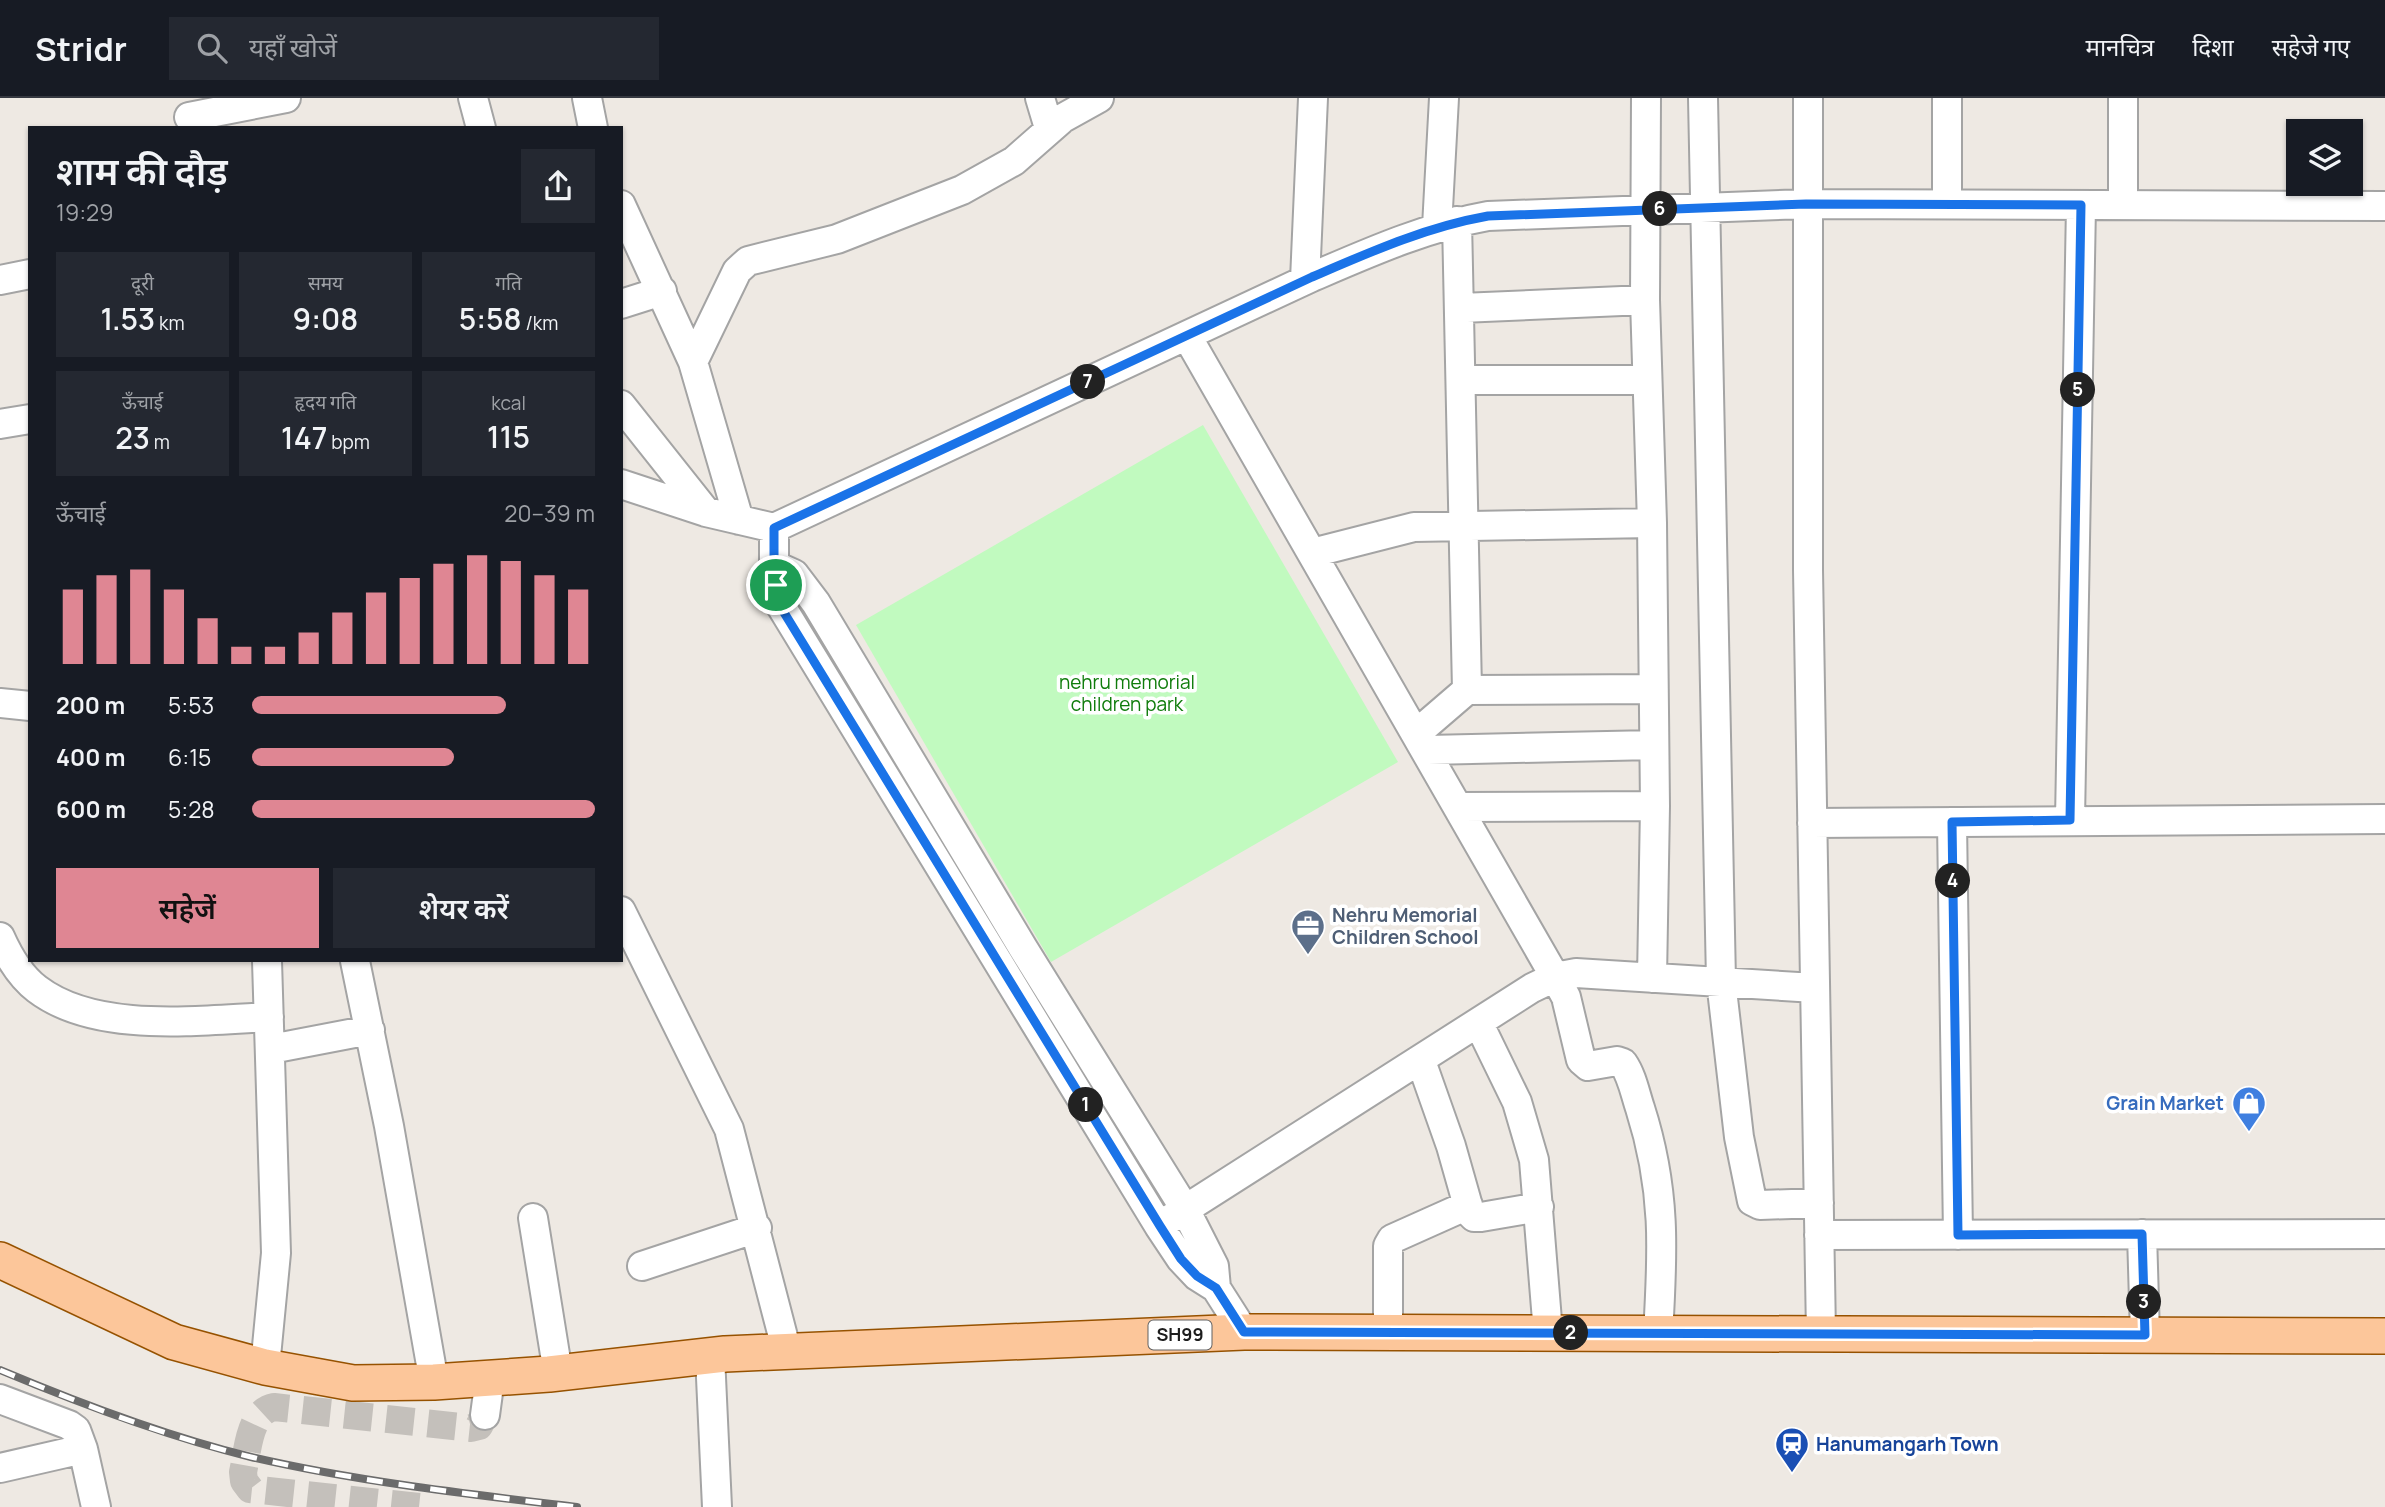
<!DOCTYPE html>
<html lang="hi">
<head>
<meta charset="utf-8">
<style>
	:root { --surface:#171b24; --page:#242831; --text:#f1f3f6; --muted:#9ea1a6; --line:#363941; --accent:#df8693 }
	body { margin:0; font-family:Manrope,"Noto Sans Devanagari",sans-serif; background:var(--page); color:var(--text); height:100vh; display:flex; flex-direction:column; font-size:26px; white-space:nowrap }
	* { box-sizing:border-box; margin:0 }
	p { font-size:23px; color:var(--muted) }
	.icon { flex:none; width:38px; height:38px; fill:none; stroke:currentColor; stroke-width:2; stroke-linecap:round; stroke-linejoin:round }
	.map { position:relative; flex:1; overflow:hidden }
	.sheet { position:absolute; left:28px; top:28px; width:595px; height:836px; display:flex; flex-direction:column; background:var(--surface); border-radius:0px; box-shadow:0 2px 5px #0004 }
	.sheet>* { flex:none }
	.tools { position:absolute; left:2286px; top:21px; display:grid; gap:14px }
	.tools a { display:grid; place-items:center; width:77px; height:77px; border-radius:0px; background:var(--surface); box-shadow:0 2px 5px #0004; font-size:35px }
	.pin { position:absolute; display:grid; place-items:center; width:60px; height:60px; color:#fff; margin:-30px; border:4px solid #fff; border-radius:50%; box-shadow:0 2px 7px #0007 }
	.km { position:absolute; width:35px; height:35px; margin:-18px; border-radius:50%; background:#222; color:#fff; font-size:19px; line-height:35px; text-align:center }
	.round { display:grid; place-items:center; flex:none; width:74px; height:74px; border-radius:0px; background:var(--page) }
	.head { display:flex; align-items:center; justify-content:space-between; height:119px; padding:0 28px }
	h1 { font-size:38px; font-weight:600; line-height:52px }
	.metrics { display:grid; grid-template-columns:repeat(3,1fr); gap:10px; height:119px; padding:7px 28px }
	.metrics div { display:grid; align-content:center; border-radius:0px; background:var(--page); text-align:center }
	.metrics b { font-size:30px; font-weight:600 }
	.metrics small { font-size:19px; font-weight:400 }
	.metrics p { font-size:19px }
	.chart { height:196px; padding:14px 28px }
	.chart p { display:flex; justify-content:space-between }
	.chart svg { width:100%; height:126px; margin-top:7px; stroke:var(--accent); stroke-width:6 }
	.primary-button { display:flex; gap:14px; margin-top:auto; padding:14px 28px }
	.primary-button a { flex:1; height:80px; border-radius:0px; background:var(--accent); color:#111; font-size:28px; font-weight:600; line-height:80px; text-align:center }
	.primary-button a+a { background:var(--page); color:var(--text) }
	ul { padding:0 28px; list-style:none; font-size:23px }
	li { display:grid; grid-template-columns:112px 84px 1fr; align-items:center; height:52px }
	li i { height:18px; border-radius:9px; background:var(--accent) }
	header { display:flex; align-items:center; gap:42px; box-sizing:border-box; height:98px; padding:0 35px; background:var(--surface); border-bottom:2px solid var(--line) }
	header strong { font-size:33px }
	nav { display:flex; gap:38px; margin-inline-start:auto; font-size:24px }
	.search { width:490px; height:63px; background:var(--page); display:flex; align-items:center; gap:18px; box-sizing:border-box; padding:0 24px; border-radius:0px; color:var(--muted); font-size:26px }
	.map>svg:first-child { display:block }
	.park { fill:#c1fabf }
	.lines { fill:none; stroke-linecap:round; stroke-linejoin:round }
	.minor-tunnel { stroke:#c4c0bb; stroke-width:28; stroke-dasharray:28 14; stroke-linecap:butt }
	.minor-casing { stroke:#a4a4a4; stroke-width:32 }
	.major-casing { stroke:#965200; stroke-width:38 }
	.minor { stroke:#fff; stroke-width:28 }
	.major { stroke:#fcc69a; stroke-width:35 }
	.rail-casing { stroke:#6b6b6b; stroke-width:8 }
	.rail { stroke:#fff; stroke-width:5; stroke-dasharray:16; stroke-linecap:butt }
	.route-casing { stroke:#fff; stroke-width:14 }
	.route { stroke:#1a73e8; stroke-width:9 }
	.labels { text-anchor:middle; stroke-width:7; stroke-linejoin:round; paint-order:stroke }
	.shield { fill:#fff; stroke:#616161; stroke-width:2 }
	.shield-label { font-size:18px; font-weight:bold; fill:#1d1d1d }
	.park-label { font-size:19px; fill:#0f7c0b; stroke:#fff }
	.service-label { font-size:19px; font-weight:bold; fill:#4e5e75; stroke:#fff; text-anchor:start }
	.shop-label { font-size:19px; font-weight:bold; fill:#366cbe; stroke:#fff; text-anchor:end }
	.transit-label { font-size:19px; font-weight:bold; fill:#164399; stroke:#fff; text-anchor:start }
</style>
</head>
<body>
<header>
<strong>Stridr</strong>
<div class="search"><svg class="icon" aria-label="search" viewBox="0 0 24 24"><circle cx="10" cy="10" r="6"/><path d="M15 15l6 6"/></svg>यहाँ खोजें</div>
<nav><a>मानचित्र</a><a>दिशा</a><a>सहेजे गए</a></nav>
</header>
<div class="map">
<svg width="2385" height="1409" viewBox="0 0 2385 1409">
	<rect width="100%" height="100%" fill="#eee9e3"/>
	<!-- park -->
	<path class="park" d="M1203,327L1398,664L1051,864L856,527Z"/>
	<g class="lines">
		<!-- minor-tunnel -->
		<path class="minor-tunnel" d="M419,1409L250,1391L244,1383L243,1374C248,1352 249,1314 274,1309L471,1330L479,1328L485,1317"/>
		<!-- minor casing -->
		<g class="minor-casing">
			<path id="minor" d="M473,0L481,30
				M587,0L593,30
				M1040,0L1049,30
				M1646,0L1645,202L1652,425L1655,708L1652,880
				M1703,0L1721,883L1739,1039L1752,1103L1760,1107L1819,1105
				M1808,0V472L1821,1236
				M1947,0V106
				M189,19L286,0
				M621,107L693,264
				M2123,107V0
				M1437,129L1444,0
				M0,182L30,176
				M1305,182L1313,0
				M621,206L662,193
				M1461,210L1645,202
				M1187,238L1555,879L1576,875L1815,890
				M1462,282H1646
				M621,307L706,414
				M0,326L30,321
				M621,386L706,414L774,430L1312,179C1370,154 1426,129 1488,118L1806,106L2385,108
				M739,422L693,264L737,173L748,163L837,141L962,92L1014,63L1063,20L1099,0
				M774,430V467L781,508L1159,1128L1181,1161L1197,1178L1216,1190L1244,1234
				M1312,455L1414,429L1652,425
				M774,467L794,476L816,505L1023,850L1185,1111L1214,1168L1216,1190
				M1467,592L1653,591
				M0,605L30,608
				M1417,635L1467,592L1457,123
				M1428,652L1654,647
				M1459,709L1655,708
				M2070,722L2081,107
				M1952,724L1958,1137
				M1812,725L2385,721
				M621,813L729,1031L787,1254
				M0,839C8,857 21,879 37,891C96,936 199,922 269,919
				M355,863L389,1028L434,1284
				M1479,926L1517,1004L1534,1062L1548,1235
				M271,951L370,932
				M1421,963L1451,1048L1470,1115L1474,1119H1481L1539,1109
				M533,1120L558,1275
				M1159,1128L1532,890L1555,879L1566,899L1581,962L1588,968L1617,963L1623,965C1632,978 1635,995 1640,1010C1666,1091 1663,1153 1658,1236
				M2142,1136L2145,1237
				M1819,1137L2385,1136
				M642,1168L757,1130
				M1388,1235V1148L1392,1141L1468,1107
				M710,1258L717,1409
				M265,1269L276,1155L267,863
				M0,1301L69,1327L76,1332L83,1351
				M485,1317L490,1280
				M0,1370L83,1351L96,1409"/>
		</g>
		<!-- major casing -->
		<g class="major-casing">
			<path id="major" d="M0,1162L174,1244L265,1269L353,1285L434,1284L549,1276L725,1256L1244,1234L2385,1238"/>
		</g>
		<!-- minor -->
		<use href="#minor" class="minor"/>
		<!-- major -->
		<use href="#major" class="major"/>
		<!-- rail casing -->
		<g class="rail-casing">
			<path id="rail" d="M0,1272C81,1306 165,1338 251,1359C359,1384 468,1396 577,1409"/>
		</g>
		<!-- rail -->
		<use href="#rail" class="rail"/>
	</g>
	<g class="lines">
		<!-- route casing -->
		<g class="route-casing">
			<path id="route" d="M1806,106L2081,107L2070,722L1952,724L1958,1137L2142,1136L2145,1237L1244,1234L1216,1190L1197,1178L1181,1161L1160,1128L780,508L774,467V430L1312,179C1370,154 1426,129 1488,118Z"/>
		</g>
		<!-- route -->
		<use href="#route" class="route"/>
	</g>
	<!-- icons -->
	<defs>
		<g id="office-pin" transform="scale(1.75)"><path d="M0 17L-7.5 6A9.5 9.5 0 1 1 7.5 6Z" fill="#5c6f8a" stroke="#fff"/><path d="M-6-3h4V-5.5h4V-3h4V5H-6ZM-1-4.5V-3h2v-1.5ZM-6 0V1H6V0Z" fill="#fff"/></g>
		<g id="shop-pin" transform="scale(1.75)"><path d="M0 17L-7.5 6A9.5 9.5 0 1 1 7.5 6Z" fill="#3f7fe0" stroke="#fff"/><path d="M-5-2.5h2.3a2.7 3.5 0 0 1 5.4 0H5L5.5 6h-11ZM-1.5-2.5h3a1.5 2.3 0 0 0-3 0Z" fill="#fff"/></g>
		<g id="station-pin" transform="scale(1.75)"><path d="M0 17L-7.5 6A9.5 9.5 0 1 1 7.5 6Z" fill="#1a4fb4" stroke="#fff"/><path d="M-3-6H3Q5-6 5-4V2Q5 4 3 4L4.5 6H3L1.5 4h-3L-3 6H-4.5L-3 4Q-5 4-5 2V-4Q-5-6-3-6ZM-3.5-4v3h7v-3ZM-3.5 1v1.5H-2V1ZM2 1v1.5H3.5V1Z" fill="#fff"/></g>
	</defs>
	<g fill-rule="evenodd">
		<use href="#office-pin" x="1308" y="828"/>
		<use href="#shop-pin" x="2249" y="1005"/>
		<use href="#station-pin" x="1792" y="1346"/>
	</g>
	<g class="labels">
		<!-- shield labels -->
		<rect class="shield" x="1148.5" y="1222.5" width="63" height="29" rx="5"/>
		<g class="shield-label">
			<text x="1180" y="1243">SH99</text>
		</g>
		<!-- park labels -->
		<g class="park-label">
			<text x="1127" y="591">nehru memorial<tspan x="1127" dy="22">children park</tspan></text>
		</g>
		<!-- service labels -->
		<g class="service-label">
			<text x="1332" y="824">Nehru Memorial<tspan x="1332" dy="22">Children School</tspan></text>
		</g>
		<!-- shop labels -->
		<g class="shop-label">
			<text x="2224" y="1012">Grain Market</text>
		</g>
		<!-- transit labels -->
		<g class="transit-label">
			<text x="1816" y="1353">Hanumangarh Town</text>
		</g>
	</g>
</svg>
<div class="tools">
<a><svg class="icon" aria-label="layers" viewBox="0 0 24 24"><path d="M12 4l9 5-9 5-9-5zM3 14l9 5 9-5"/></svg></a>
</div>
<div class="pin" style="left:776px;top:487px;background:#1e9e55"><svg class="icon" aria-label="arrive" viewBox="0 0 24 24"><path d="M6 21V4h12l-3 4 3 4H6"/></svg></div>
<b class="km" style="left:1086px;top:1007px">1</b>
<b class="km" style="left:1571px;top:1235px">2</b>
<b class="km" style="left:2144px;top:1204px">3</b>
<b class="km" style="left:1953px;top:783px">4</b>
<b class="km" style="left:2078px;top:292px">5</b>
<b class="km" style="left:1660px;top:111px">6</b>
<b class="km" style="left:1088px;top:284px">7</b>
<section class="sheet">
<div class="head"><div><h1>शाम की दौड़</h1><p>19:29</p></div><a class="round"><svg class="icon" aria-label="share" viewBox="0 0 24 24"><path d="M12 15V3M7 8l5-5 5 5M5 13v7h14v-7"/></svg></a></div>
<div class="metrics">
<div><p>दूरी</p><b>1.53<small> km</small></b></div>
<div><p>समय</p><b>9:08</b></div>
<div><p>गति</p><b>5:58<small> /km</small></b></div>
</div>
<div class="metrics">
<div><p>ऊँचाई</p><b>23<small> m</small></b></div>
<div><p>हृदय गति</p><b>147<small> bpm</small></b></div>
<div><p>kcal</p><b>115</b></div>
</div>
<div class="chart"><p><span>ऊँचाई</span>20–39 m</p>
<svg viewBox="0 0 160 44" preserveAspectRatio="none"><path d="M5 44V18M15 44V13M25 44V11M35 44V18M45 44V28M55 44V38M65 44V38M75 44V33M85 44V26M95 44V19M105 44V14M115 44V9M125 44V6M135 44V8M145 44V13M155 44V18"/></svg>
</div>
<ul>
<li><b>200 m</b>5:53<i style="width:74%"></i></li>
<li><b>400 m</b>6:15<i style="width:59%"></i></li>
<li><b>600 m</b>5:28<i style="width:100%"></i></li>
</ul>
<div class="primary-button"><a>सहेजें</a><a>शेयर करें</a></div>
</section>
</div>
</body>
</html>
